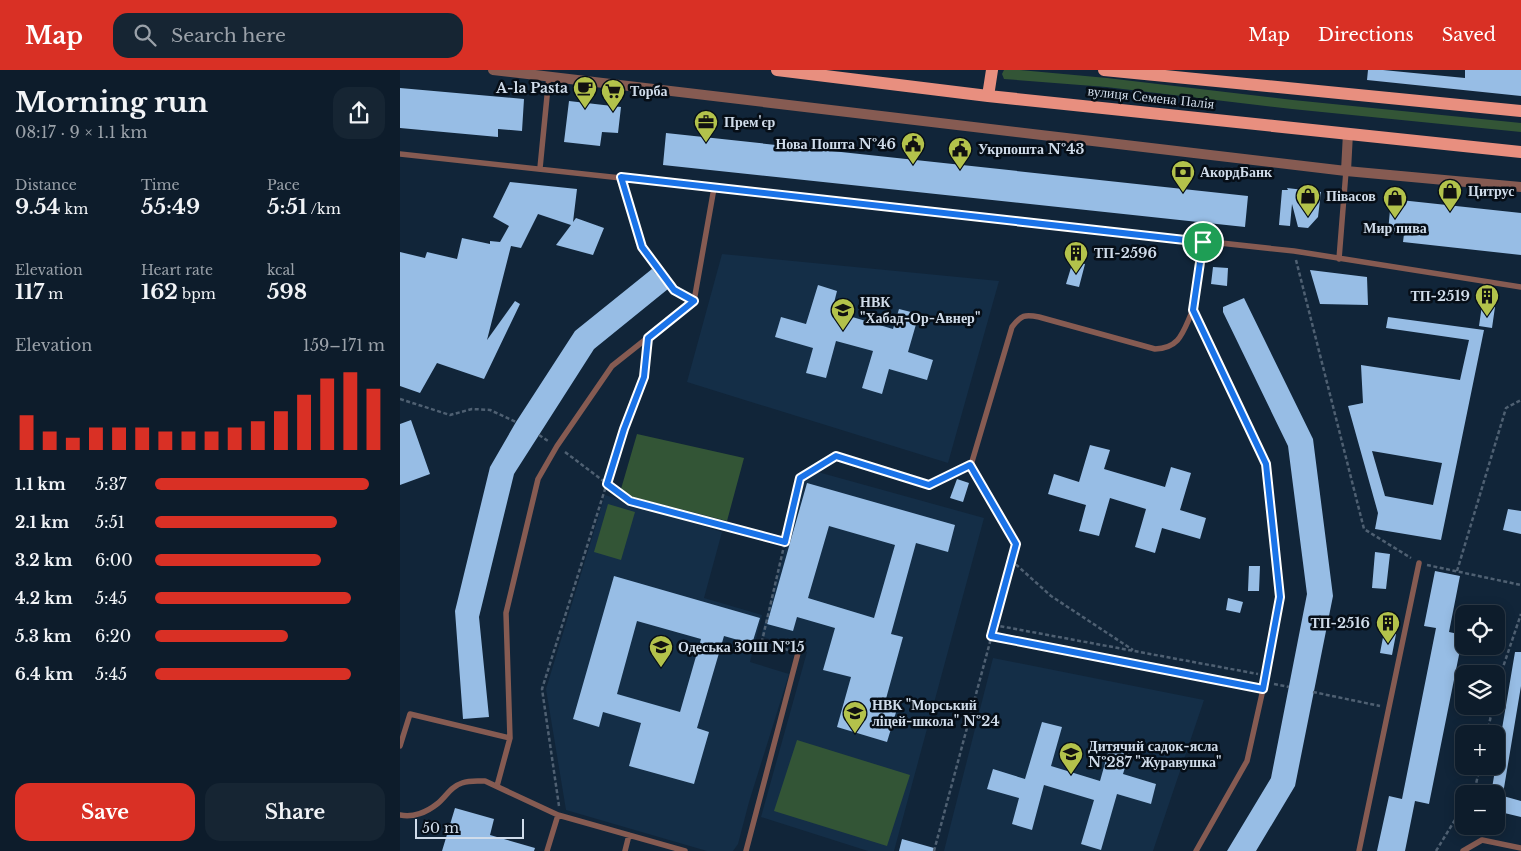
<!DOCTYPE html>
<html lang="en">
<head>
<meta charset="utf-8">
<style>
	:root { --surface:#0d1c2b; --page:#162533; --text:#f1f3f6; --muted:#9aa1a9; --line:#2d3a47; --accent:#d93025 }
	body { margin:0; font-family:"Libre Baskerville",serif; background:var(--page); color:var(--text); height:100vh; display:flex; flex-direction:column; font-size:19px; white-space:nowrap }
	* { box-sizing:border-box; margin:0 }
	p { font-size:16px; color:var(--muted) }
	.icon { flex:none; width:28px; height:28px; fill:none; stroke:currentColor; stroke-width:2; stroke-linecap:round; stroke-linejoin:round }
	.map { position:relative; flex:1; overflow:hidden }
	.sheet { display:flex; flex-direction:column; background:var(--surface); width:400px }
	.sheet>* { flex:none }
	.controls { position:absolute; left:1055px; top:535px; display:grid; gap:10px }
	.controls a { display:grid; place-items:center; width:50px; height:50px; border-radius:10px; background:var(--surface); box-shadow:0 2px 12px #0003,0 0 0 1px var(--line); font-size:25px }
	.scale { position:absolute; left:15px; bottom:12px; width:109px; box-sizing:border-box; padding-left:5px; border:2px solid #d0dcea; border-top:0; font-size:14px; line-height:18px; white-space:nowrap; color:#d0dcea; -webkit-text-stroke:4px #060e17; paint-order:stroke }
	.pin { position:absolute; display:grid; place-items:center; width:42px; height:42px; color:#fff; margin:-21px; border:2px solid #fff; border-radius:50%; box-shadow:0 1px 5px #0007 }
	.round { display:grid; place-items:center; flex:none; width:52px; height:52px; border-radius:15px; background:var(--page) }
	.head { display:flex; align-items:center; justify-content:space-between; height:85px; padding:0 15px }
	h1 { font-size:28px; font-weight:800; line-height:38px }
	.figures { display:grid; grid-template-columns:repeat(3,1fr); gap:8px; height:85px; padding:5px 15px }
	.figures div { display:grid; align-content:center }
	.figures b { font-size:21px; font-weight:800 }
	.figures small { font-size:14px; font-weight:400 }
	.figures p { font-size:14px }
	.chart { height:140px; padding:10px 15px }
	.chart p { display:flex; justify-content:space-between }
	.chart svg { width:100%; height:90px; margin-top:5px; stroke:var(--accent); stroke-width:6 }
	.button { display:flex; gap:10px; margin-top:auto; padding:10px 15px }
	.button a { flex:1; height:58px; border-radius:15px; background:var(--accent); color:#fff; font-size:20px; font-weight:800; line-height:58px; text-align:center }
	.button a+a { background:var(--page); color:var(--text) }
	ul { padding:0 15px; list-style:none; font-size:16px }
	li { display:grid; grid-template-columns:80px 60px 1fr; align-items:center; height:38px }
	li i { height:12px; border-radius:6px; background:var(--accent) }
	header { display:flex; align-items:center; gap:30px; box-sizing:border-box; height:70px; padding:0 25px; background:var(--accent); color:#fff }
	header strong { font-size:24px }
	nav { display:flex; gap:28px; margin-inline-start:auto; font-size:18px }
	.search { width:350px; height:45px; background:var(--page); display:flex; align-items:center; gap:12px; box-sizing:border-box; padding:0 18px; border-radius:15px; color:var(--muted); font-size:19px }
	main { display:flex; flex:1; min-height:0 }
	.map>svg:first-child { display:block }
	.built { fill:#142e47 }
	.green { fill:#335536 }
	.building { fill:#97bde5; fill-rule:evenodd }
	.lines { fill:none; stroke-linecap:round; stroke-linejoin:round }
	.path { stroke:#4f6072; stroke-width:2.5; stroke-dasharray:4 2.5; stroke-linecap:butt }
	.lane { stroke:#865b52; stroke-width:5.5 }
	.street { stroke:#865b52; stroke-width:10 }
	.primary { stroke:#e88f7f; stroke-width:12 }
	.route-casing { stroke:#fff; stroke-width:10 }
	.route { stroke:#1a73e8; stroke-width:6 }
	.labels { text-anchor:middle; stroke-width:5; stroke-linejoin:round; paint-order:stroke }
	.poi-label { font-size:14px; font-weight:bold; fill:#d0dcea; stroke:#060e17; text-anchor:start }
	.street-label { font-size:14px; fill:#d0dcea; stroke:#060e17 }
</style>
</head>
<body>
<header>
<strong>Map</strong>
<div class="search"><svg class="icon" aria-label="search" viewBox="0 0 24 24"><circle cx="10" cy="10" r="6"/><path d="M15 15l6 6"/></svg>Search here</div>
<nav><a>Map</a><a>Directions</a><a>Saved</a></nav>
</header>
<main>
<section class="sheet">
<div class="head"><div><h1>Morning run</h1><p>08:17 · 9 × 1.1 km</p></div><a class="round"><svg class="icon" aria-label="share" viewBox="0 0 24 24"><path d="M12 15V3M7 8l5-5 5 5M5 13v7h14v-7"/></svg></a></div>
<div class="figures">
<div><p>Distance</p><b>9.54<small> km</small></b></div>
<div><p>Time</p><b>55:49</b></div>
<div><p>Pace</p><b>5:51<small> /km</small></b></div>
</div>
<div class="figures">
<div><p>Elevation</p><b>117<small> m</small></b></div>
<div><p>Heart rate</p><b>162<small> bpm</small></b></div>
<div><p>kcal</p><b>598</b></div>
</div>
<div class="chart"><p><span>Elevation</span>159–171 m</p>
<svg viewBox="0 0 160 44" preserveAspectRatio="none"><path d="M5 44V27M15 44V35M25 44V38M35 44V33M45 44V33M55 44V33M65 44V35M75 44V35M85 44V35M95 44V33M105 44V30M115 44V25M125 44V17M135 44V9M145 44V6M155 44V14"/></svg>
</div>
<ul>
<li><b>1.1 km</b>5:37<i style="width:93%"></i></li>
<li><b>2.1 km</b>5:51<i style="width:79%"></i></li>
<li><b>3.2 km</b>6:00<i style="width:72%"></i></li>
<li><b>4.2 km</b>5:45<i style="width:85%"></i></li>
<li><b>5.3 km</b>6:20<i style="width:58%"></i></li>
<li><b>6.4 km</b>5:45<i style="width:85%"></i></li>
</ul>
<div class="button"><a>Save</a><a>Share</a></div>
</section>
<div class="map">
<svg width="1121" height="781" viewBox="0 0 1121 781">
	<rect width="100%" height="100%" fill="#112539"/>
	<!-- built -->
	<path class="built" d="M322,184L599,211L548,393L287,312Z
		M407,399L584,448L494,781H468L361,747L407,582L361,566Z
		M205,425L322,462L304,528L362,545L350,592L389,604L349,732L338,774L333,781H307L166,740L146,619Z
		M593,588L804,630L753,781H544Z"/>
	<!-- green -->
	<path class="green" d="M604,0H620L707,8L893,30L1121,53V62L892,39L706,17L604,9L602,4Z
		M237,364L344,388L327,451L233,427L221,419Z
		M208,434L235,442L221,490L194,482Z
		M397,670L510,705L487,776L374,741Z"/>
	<!-- building -->
	<path class="building" d="M968,0H983L1065,8V0H1121V26L967,10Z
		M0,18L124,29L122,61L98,59V67L0,58Z
		M169,31L221,37L218,63L202,62L200,76L164,72Z
		M266,63L848,126L845,157L263,95Z
		M110,112L177,119L173,152L176,148L204,158L193,185L156,175L171,155L138,144L121,178L111,176L87,270L115,231L120,234L84,309L37,293L20,323L0,316V182L25,188L27,182L57,189L62,168L90,174V171L100,172L109,156L93,147Z
		M887,118L921,122L918,147L908,158L898,157L892,134L890,156L879,155L882,120H888Z
		M991,129L1121,143V185L1003,172L1004,164L988,162Z
		M673,191L685,194L679,217L666,214Z
		M813,197L828,198L827,216L811,214Z
		M252,199L268,219L194,279L114,404L79,547L89,647L63,649L55,541L90,397L116,352L175,261Z
		M910,200L967,207L968,235L920,234Z
		M418,215L437,221L432,241L493,259L499,239L519,244L508,282L533,290L527,310L489,299L482,324L462,318L473,281L436,271L426,308L406,303L413,278L375,267L381,247L406,254Z
		M844,228L913,369L933,526L895,716L856,781H827L871,708L907,524L888,376L823,242V237Z
		M1082,235L1095,237L1092,258L1079,256Z
		M988,247L1084,260L1041,470L975,459L978,443L948,336L963,333L961,295L1060,310L1069,270L986,258ZM972,381L1042,393L1033,435L985,426Z
		M11,350L30,404L0,415V354Z
		M690,375L710,380L704,399L765,417L771,397L791,403L780,440L806,448L800,469L762,458L755,483L735,477L746,439L710,428L699,466L679,461L686,435L648,424L654,404L679,412Z
		M557,409L569,413L563,432L550,428Z
		M407,413L555,455L548,482L516,473L491,564L503,567L484,636L497,639L487,672L437,657L451,607L423,600L435,558L397,547L393,561L367,554ZM429,456L495,475L474,548L408,528Z
		M1108,439L1121,441V464L1103,460Z
		M975,482L990,484L986,519L972,518Z
		M849,496H860L859,521H848Z
		M1035,501L1060,506L1049,562L1063,565L1029,734L1015,731L1005,781H977L989,726L1002,729L1036,558L1024,556Z
		M214,506L360,548L352,574L324,566L297,658L309,662L294,714L229,696L241,653L203,642L199,657L173,649ZM237,551L301,569L280,642L217,624Z
		M828,528L843,532L840,543L826,540Z
		M984,562L996,564L992,585L980,583Z
		M1115,582H1121V616L1103,724H1091Z
		M642,652L662,657L651,696L700,711L711,672L731,678L723,704L756,714L751,734L717,724L701,780L681,774L694,730L644,715L632,760L612,754L619,728L587,719L593,699L625,709Z
		M1096,724L1121,731V747L1096,741Z
		M55,738L94,749L90,765L135,778L134,781H42Z
		M502,769L534,778L533,781H499Z"/>
	<g class="lines">
		<!-- path -->
		<path class="path" d="M225,118L242,177L273,220L285,226
			M896,190L964,459L1011,488
			M0,329L50,345L72,339L90,340L116,352
			M139,365L148,371
			M165,382L230,431L385,472
			M611,490L651,526L733,580
			M1027,495L1121,515
			M1057,501L1106,338L1121,330
			M594,555L858,604
			M591,566L854,617
			M388,580L362,571L400,407L436,387L529,415L563,399
			M874,614L889,617
			M1096,620L1099,609L1121,544
			M913,622L980,636
			M1087,664L1093,636
			M1070,724L1076,714L1080,696
			M159,736L142,619L224,359L244,307L246,282
			M534,781L616,475L575,404
			M1036,781L1064,735"/>
		<!-- lane -->
		<path class="lane" d="M0,84L894,181L1121,217
			M140,98L149,6
			M939,189L946,101
			M571,395L612,257C621,245 625,244 639,247L755,279C781,278 783,261 793,240
			M0,676L10,644L110,668
			M97,716L110,668L106,543L138,409L157,376L212,296L294,231L314,118
			M0,745C13,748 27,742 37,734C46,727 50,717 62,713C70,710 77,711 85,711L158,745L285,781
			M147,781L158,745
			M225,781L229,765
			M346,781L398,583
			M796,781L847,691L866,606L880,527L866,394L793,240L803,172
			M959,781L1019,493
			M1063,781L1082,770L1121,778"/>
		<!-- street -->
		<path class="street" d="M93,0L946,101L1121,117
			M946,101L948,63"/>
		<!-- primary -->
		<path class="primary" d="M377,0L588,26L1121,82
			M704,0L1121,41
			M588,26L592,0"/>
	</g>
	<g class="lines">
		<!-- route casing -->
		<g class="route-casing">
			<path id="route" d="M221,107L803,172L793,240L866,394L880,527L863,619L591,566L616,474L570,395L529,415L436,386L400,408L385,472L230,431L207,414L224,359L244,307L248,268L294,231L274,220L242,177Z"/>
		</g>
		<!-- route -->
		<use href="#route" class="route"/>
	</g>
	<!-- icons -->
	<defs>
		<g id="cafe-pin" transform="scale(1.25)"><path d="M0 17L-7.5 6A9.5 9.5 0 1 1 7.5 6Z" fill="#b3c24b" stroke="#060e17"/><path d="M-5.5-4.5H6V0H3Q3 3.5 0 3.5H-2.5Q-5.5 3.5-5.5 0ZM3-3.2v2h1.7v-2ZM-6 4.5H4V6H-6Z" fill="#111"/></g>
		<g id="supermarket-pin" transform="scale(1.25)"><path d="M0 17L-7.5 6A9.5 9.5 0 1 1 7.5 6Z" fill="#b3c24b" stroke="#060e17"/><path d="M-6-5.5h2.5l.6 2H6L4.5 2H-2.5L-4.4-4H-6ZM-1.5 3.2a1.3 1.3 0 1 0 .1 0ZM3 3.2a1.3 1.3 0 1 0 .1 0Z" fill="#111"/></g>
		<g id="office-pin" transform="scale(1.25)"><path d="M0 17L-7.5 6A9.5 9.5 0 1 1 7.5 6Z" fill="#b3c24b" stroke="#060e17"/><path d="M-6-3h4V-5.5h4V-3h4V5H-6ZM-1-4.5V-3h2v-1.5ZM-6 0V1H6V0Z" fill="#111"/></g>
		<g id="civic-pin" transform="scale(1.25)"><path d="M0 17L-7.5 6A9.5 9.5 0 1 1 7.5 6Z" fill="#b3c24b" stroke="#060e17"/><path d="M-.6-6.5H3V-4.5H.6V-3L4-1V1h2V6H-6V1h2V-1L-.6-3ZM-1.2 2.5V6h2.4V2.5Z" fill="#111"/></g>
		<g id="bank-pin" transform="scale(1.25)"><path d="M0 17L-7.5 6A9.5 9.5 0 1 1 7.5 6Z" fill="#b3c24b" stroke="#060e17"/><path d="M-6-4H6V4H-6ZM0-2.3a2.3 2.3 0 1 0 0 4.6a2.3 2.3 0 1 0 0-4.6Z" fill="#111"/></g>
		<g id="shop-pin" transform="scale(1.25)"><path d="M0 17L-7.5 6A9.5 9.5 0 1 1 7.5 6Z" fill="#b3c24b" stroke="#060e17"/><path d="M-5-2.5h2.3a2.7 3.5 0 0 1 5.4 0H5L5.5 6h-11ZM-1.5-2.5h3a1.5 2.3 0 0 0-3 0Z" fill="#111"/></g>
		<g id="building-pin" transform="scale(1.25)"><path d="M0 17L-7.5 6A9.5 9.5 0 1 1 7.5 6Z" fill="#b3c24b" stroke="#060e17"/><path d="M-4-6H4V6H1V3H-1V6H-4ZM-2.5-4.3h1.7v1.8h-1.7ZM.8-4.3h1.7v1.8H.8ZM-2.5-1h1.7V.8h-1.7ZM.8-1h1.7V.8H.8Z" fill="#111"/></g>
		<g id="school-pin" transform="scale(1.25)"><path d="M0 17L-7.5 6A9.5 9.5 0 1 1 7.5 6Z" fill="#b3c24b" stroke="#060e17"/><path d="M0-5L7-2L0 1L-7-2ZM-4 1L0 2.5L4 1V4Q0 6-4 4Z" fill="#111"/></g>
	</defs>
	<g fill-rule="evenodd">
		<use href="#cafe-pin" x="185" y="18"/>
		<use href="#supermarket-pin" x="213" y="21"/>
		<use href="#office-pin" x="306" y="52"/>
		<use href="#civic-pin" x="513" y="74"/>
		<use href="#civic-pin" x="560" y="79"/>
		<use href="#bank-pin" x="783" y="102"/>
		<use href="#shop-pin" x="1050" y="121"/>
		<use href="#shop-pin" x="908" y="126"/>
		<use href="#shop-pin" x="995" y="128"/>
		<use href="#building-pin" x="676" y="183"/>
		<use href="#building-pin" x="1087" y="226"/>
		<use href="#school-pin" x="443" y="240"/>
		<use href="#building-pin" x="988" y="553"/>
		<use href="#school-pin" x="261" y="577"/>
		<use href="#school-pin" x="455" y="643"/>
		<use href="#school-pin" x="671" y="684"/>
	</g>
	<g class="labels">
		<!-- poi labels -->
		<g class="poi-label">
			<text x="168" y="23" text-anchor="end">A-la Pasta</text>
			<text x="230" y="26">Торба</text>
			<text x="324" y="57">Прем'єр</text>
			<text x="496" y="79" text-anchor="end">Нова Пошта №46</text>
			<text x="578" y="84">Укрпошта №43</text>
			<text x="800" y="107">АкордБанк</text>
			<text x="1068" y="126">Цитрус</text>
			<text x="926" y="131">Півасов</text>
			<text x="995" y="163" text-anchor="middle">Мир пива</text>
			<text x="694" y="188">ТП-2596</text>
			<text x="1070" y="231" text-anchor="end">ТП-2519</text>
			<text x="460" y="237">НВК<tspan x="460" dy="16">"Хабад-Ор-Авнер"</tspan></text>
			<text x="970" y="558" text-anchor="end">ТП-2516</text>
			<text x="278" y="582">Одеська ЗОШ №15</text>
			<text x="472" y="640">НВК "Морський<tspan x="472" dy="16">ліцей-школа" №24</tspan></text>
			<text x="688" y="681">Дитячий садок-ясла<tspan x="688" dy="16">№287 "Журавушка"</tspan></text>
		</g>
		<!-- street labels -->
		<g class="street-label">
			<text transform="translate(751 27) rotate(6)" y="5">вулиця Семена Палія</text>
		</g>
	</g>
</svg>
<div class="controls">
<a><svg class="icon" aria-label="locate" viewBox="0 0 24 24"><circle cx="12" cy="12" r="6"/><path d="M12 2v4M12 18v4M2 12h4M18 12h4"/></svg></a>
<a><svg class="icon" aria-label="layers" viewBox="0 0 24 24"><path d="M12 4l9 5-9 5-9-5zM3 14l9 5 9-5"/></svg></a>
<a>+</a>
<a>−</a>
</div>
<div class="scale">50 m</div>
<div class="pin" style="left:803px;top:172px;background:#1e9e55"><svg class="icon" aria-label="arrive" viewBox="0 0 24 24"><path d="M6 21V4h12l-3 4 3 4H6"/></svg></div>
</div>
</main>
</body>
</html>
